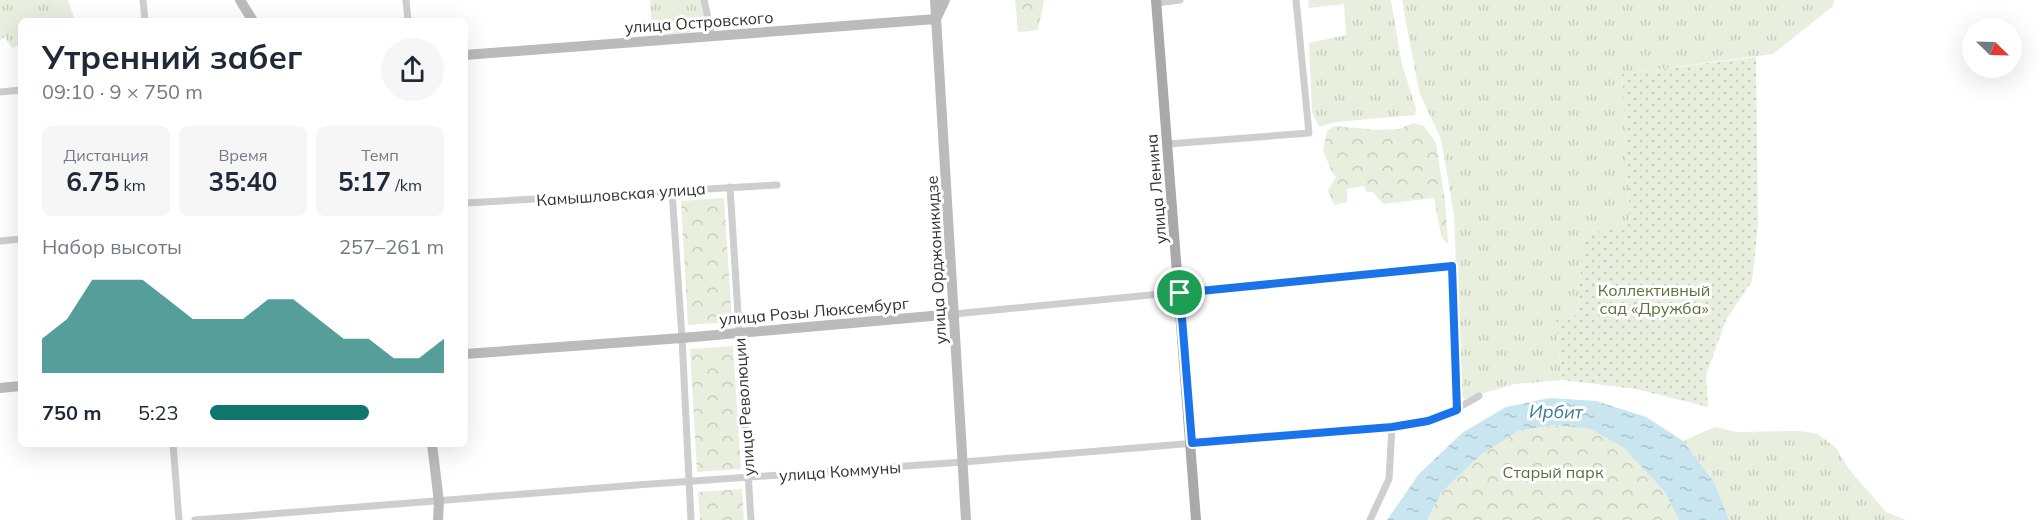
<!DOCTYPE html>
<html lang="ru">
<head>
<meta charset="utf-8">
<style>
	:root { --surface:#fff; --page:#f6f6f7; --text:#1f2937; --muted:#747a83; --accent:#0f766e }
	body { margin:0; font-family:Mulish,sans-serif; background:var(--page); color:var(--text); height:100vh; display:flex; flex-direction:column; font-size:22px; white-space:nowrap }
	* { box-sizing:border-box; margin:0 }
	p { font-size:20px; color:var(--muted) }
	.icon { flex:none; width:33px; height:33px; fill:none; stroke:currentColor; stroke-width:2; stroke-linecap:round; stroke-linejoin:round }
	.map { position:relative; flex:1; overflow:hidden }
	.sheet { position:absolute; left:18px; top:18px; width:450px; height:429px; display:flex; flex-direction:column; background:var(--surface); border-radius:9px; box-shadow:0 6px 24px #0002 }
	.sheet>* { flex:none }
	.needle { width:39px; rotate:113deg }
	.buttons { position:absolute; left:1962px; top:18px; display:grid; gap:12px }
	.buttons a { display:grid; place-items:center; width:60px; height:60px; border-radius:50%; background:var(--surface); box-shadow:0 6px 24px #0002; font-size:30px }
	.pin { position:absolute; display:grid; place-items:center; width:51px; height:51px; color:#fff; margin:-26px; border:3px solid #fff; border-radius:50%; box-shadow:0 2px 6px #0007 }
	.round { display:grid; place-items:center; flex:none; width:63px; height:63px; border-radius:32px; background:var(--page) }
	.head { display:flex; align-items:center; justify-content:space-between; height:102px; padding:0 24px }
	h1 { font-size:33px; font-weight:700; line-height:45px }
	.figures { display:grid; grid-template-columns:repeat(3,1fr); gap:9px; height:102px; padding:6px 24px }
	.figures div { display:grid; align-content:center; border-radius:9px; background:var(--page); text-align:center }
	.figures b { font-size:26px; font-weight:700 }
	.figures small { font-size:16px; font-weight:400 }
	.figures p { font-size:16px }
	.chart { height:168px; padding:12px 24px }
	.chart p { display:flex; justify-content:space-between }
	.chart svg { width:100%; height:108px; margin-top:6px; fill:var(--accent); opacity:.7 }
	ul { padding:0 24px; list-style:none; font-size:20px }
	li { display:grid; grid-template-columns:96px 72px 1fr; align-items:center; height:45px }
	li i { height:15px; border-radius:8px; background:var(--accent) }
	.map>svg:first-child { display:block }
	.grass { fill:url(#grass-tufts) }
	.forest { fill:url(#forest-crowns) }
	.park { fill:url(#park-dots) }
	.water { fill:url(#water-ripples) }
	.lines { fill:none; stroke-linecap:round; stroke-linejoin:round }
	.street { stroke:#cecece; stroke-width:7 }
	.secondary { stroke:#bbb; stroke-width:10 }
	.primary { stroke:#a9a9a9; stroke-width:10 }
	.route-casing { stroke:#fff; stroke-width:12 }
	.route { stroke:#1a73e8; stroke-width:8 }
	.labels { text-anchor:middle; stroke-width:6; stroke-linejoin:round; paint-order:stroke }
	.street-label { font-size:16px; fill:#313131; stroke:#fff }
	.park-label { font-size:16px; fill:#5a7139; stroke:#fff }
	.water-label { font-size:18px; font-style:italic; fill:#347a94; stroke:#fff }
</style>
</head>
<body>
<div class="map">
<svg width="2040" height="520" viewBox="0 0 2040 520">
	<defs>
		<pattern id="grass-tufts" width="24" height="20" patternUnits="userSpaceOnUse" patternTransform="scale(1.5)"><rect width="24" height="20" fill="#e9efde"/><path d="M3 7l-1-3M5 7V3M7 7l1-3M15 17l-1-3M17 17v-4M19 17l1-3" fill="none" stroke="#c8cdbf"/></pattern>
		<pattern id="forest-crowns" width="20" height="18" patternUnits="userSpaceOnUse" patternTransform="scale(1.5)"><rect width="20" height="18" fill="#e9efde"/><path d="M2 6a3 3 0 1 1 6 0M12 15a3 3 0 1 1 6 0" fill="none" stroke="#c8cdbf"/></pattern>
		<pattern id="park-dots" width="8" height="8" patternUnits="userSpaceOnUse" patternTransform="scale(1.5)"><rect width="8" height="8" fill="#e9efde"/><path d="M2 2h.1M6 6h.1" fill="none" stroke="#c8cdbf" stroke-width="1.8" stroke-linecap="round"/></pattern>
		<pattern id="water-ripples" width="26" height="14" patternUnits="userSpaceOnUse" patternTransform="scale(1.5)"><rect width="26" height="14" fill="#c8e5f0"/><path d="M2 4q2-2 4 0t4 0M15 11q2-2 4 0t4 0" fill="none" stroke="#acc5ce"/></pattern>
	</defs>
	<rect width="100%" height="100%" fill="#fff"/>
	<!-- grass -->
	<path class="grass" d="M0,0H68L75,20L21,21V44L12,48L5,37L0,40Z
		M650,0H701C702,6 705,13 705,19C704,38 666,34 652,34Z
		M1308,0H1391L1402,64L1416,109L1415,115L1336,122L1319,127L1312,112L1309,43L1346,35L1344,4L1309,8Z
		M1402,0H1834L1833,6L1773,54L1622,74L1630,225L1584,235L1577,316L1556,319L1562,380L1515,384L1464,399L1461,397L1454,215L1441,139L1419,92Z
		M1715,427L1737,432L1799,431L1818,434L1836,448L1848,468L1886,512L1906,520H1729L1714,482L1683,441Z"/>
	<!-- forest -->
	<path class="forest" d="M1015,0H1044L1038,30L1018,32Z
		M1413,123L1424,126L1436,143L1445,201L1448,242L1446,243L1441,235L1434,198L1383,204L1373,192H1367L1364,186L1347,189V202L1334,205L1328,190L1336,177L1331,170L1323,150L1327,131L1334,126L1378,130L1399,129Z
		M724,198L732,322L688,325L681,201Z
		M733,346L741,469L697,472L690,349Z
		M1554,425L1591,429L1624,448L1665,492L1679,520H1427L1441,493L1478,457L1518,431Z
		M742,489L744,520H700L698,492Z"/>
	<!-- park -->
	<path class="park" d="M1756,57L1758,226L1752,281L1726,320L1706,375L1708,407L1636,389L1562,380L1556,318L1577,315L1584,235L1630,224L1622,74Z"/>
	<!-- water -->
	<path class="water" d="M1550,398L1596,401L1646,417L1683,441L1714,482L1729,520H1679L1665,492L1624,448L1591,429L1554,425L1518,431L1478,457L1441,493L1427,520H1387L1419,474L1462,433L1506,407Z"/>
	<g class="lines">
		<!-- street -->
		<path class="street" d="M143,0L145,21
			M406,0L408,21
			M704,0L712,36
			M1156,3L1180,0
			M0,92L21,90
			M1168,144L1309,133L1296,0
			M730,187L751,520
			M672,191L682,338L691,520
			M465,203L777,185
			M0,241L21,239
			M954,314L1452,266L1457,410
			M173,444L179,520
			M195,520L637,485L963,462L1392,427C1426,421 1450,414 1479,396
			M1370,520L1389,479L1392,427"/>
		<!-- secondary -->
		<path class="secondary" d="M240,0L253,21
			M935,0L966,520
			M936,19L945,0
			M465,55L936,19
			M465,354L682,338L954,314
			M0,388L21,386
			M432,444L439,502L438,520"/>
		<!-- primary -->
		<path class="primary" d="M1156,0L1196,520"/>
	</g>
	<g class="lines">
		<!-- route casing -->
		<g class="route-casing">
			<path id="route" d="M1452,266L1457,410L1428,421L1392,427L1192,443L1180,293Z"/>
		</g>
		<!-- route -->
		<use href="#route" class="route"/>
	</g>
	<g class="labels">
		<!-- street labels -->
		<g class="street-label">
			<text transform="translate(699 22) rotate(-4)" y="6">улица Островского</text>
			<text transform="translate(1156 189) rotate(-95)" y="6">улица Ленина</text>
			<text transform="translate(621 194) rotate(-4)" y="6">Камышловская улица</text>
			<text transform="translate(936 260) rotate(-93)" y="6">улица Орджоникидзе</text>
			<text transform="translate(814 311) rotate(-5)" y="6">улица Розы Люксембург</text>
			<text transform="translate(744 407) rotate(-94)" y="6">улица Революции</text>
			<text transform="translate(840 471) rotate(-4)" y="6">улица Коммуны</text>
		</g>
		<!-- park labels -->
		<g class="park-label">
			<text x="1654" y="296">Коллективный<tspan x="1654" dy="18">сад «Дружба»</tspan></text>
			<text x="1553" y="478">Старый парк</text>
		</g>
		<!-- water labels -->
		<g class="water-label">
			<text transform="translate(1556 412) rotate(1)" y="6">Ирбит</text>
		</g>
	</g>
</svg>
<div class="buttons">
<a><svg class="needle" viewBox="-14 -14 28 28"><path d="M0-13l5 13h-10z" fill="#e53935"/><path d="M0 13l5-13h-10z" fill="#747a83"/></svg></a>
</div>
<div class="pin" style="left:1180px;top:293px;background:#1e9e55"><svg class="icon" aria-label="arrive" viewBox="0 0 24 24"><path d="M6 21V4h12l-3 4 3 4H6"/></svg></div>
<section class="sheet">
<div class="head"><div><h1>Утренний забег</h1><p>09:10 · 9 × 750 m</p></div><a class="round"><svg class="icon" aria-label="share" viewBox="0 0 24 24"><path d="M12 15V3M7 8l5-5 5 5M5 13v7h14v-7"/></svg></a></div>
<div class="figures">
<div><p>Дистанция</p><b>6.75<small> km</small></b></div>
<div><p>Время</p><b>35:40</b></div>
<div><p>Темп</p><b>5:17<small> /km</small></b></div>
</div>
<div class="chart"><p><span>Набор высоты</span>257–261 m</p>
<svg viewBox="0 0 160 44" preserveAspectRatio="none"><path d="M0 44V30L10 22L20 6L30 6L40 6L50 14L60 22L70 22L80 22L90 14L100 14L110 22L120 30L130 30L140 38L150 38L160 30V44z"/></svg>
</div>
<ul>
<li><b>750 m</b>5:23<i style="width:68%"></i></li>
</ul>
</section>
</div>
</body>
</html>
